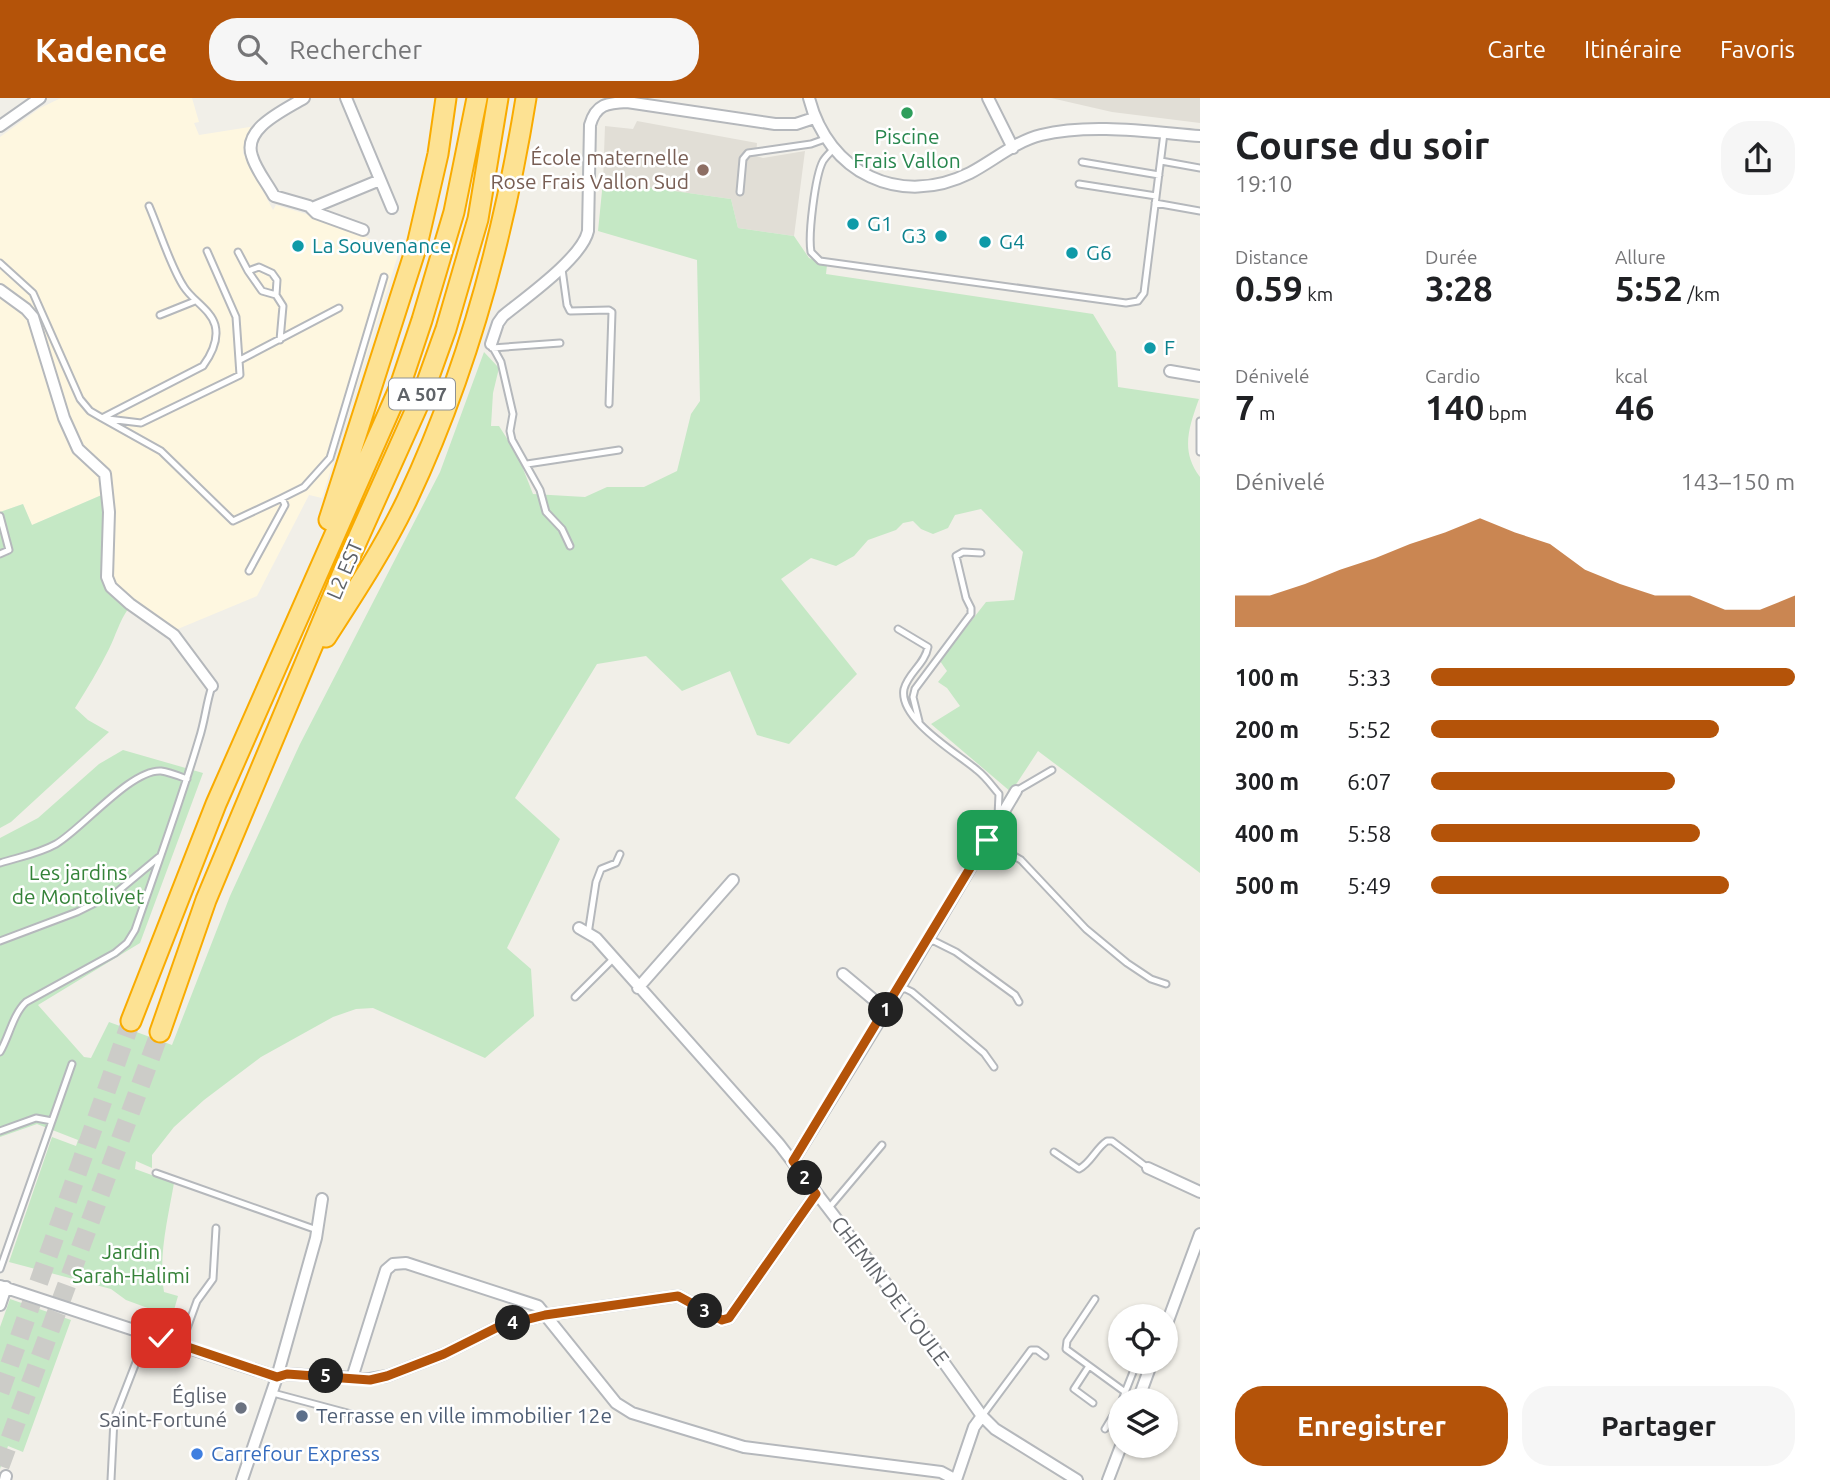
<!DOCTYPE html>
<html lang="fr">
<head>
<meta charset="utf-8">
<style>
	:root { --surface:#fff; --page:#f6f6f6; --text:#202124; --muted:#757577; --accent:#b45309 }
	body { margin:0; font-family:Ubuntu,sans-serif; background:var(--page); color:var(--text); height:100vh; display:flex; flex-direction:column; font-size:26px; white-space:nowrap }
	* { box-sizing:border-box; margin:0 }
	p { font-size:23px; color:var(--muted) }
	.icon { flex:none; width:38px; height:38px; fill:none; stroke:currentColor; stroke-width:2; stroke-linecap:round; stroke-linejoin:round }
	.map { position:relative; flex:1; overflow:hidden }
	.side { display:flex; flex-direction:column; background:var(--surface); width:630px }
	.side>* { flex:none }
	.buttons { position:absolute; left:1108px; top:1206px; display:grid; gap:14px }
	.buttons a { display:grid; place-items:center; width:70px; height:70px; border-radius:50%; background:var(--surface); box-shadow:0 2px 5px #0004; font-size:35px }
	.pin { position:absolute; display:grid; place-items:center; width:60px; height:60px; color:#fff; margin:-30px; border-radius:14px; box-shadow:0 4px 10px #0006 }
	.km { position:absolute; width:35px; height:35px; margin:-18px; border-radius:50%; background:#222; color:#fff; font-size:19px; line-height:35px; text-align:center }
	.round { display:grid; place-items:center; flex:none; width:74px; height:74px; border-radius:28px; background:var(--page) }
	.overview { display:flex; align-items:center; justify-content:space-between; height:119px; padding:0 35px }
	h1 { font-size:38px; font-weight:700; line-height:52px }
	.figures { display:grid; grid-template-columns:repeat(3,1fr); gap:10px; height:119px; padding:7px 35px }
	.figures div { display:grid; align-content:center }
	.figures b { font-size:35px; font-weight:700 }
	.figures small { font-size:19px; font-weight:400 }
	.figures p { font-size:19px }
	.chart { height:196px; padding:14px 35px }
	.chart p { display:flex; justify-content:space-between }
	.chart svg { width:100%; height:126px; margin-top:7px; fill:var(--accent); opacity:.7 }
	.primary-button { display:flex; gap:14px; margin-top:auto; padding:14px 35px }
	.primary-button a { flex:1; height:80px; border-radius:28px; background:var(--accent); color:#fff; font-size:28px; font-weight:700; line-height:80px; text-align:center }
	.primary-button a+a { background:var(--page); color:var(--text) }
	ul { padding:0 35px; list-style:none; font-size:23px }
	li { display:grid; grid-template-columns:112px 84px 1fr; align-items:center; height:52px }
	li i { height:18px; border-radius:9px; background:var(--accent) }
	header { display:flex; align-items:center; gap:42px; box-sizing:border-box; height:98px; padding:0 35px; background:var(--accent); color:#fff }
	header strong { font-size:33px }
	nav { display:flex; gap:38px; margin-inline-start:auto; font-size:24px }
	.search { width:490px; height:63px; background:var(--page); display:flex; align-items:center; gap:18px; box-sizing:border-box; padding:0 24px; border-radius:28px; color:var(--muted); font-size:26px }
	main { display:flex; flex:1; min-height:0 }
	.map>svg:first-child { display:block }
	.commercial { fill:#fef7e0 }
	.education { fill:#e1ded6 }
	.green { fill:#c5e8c5 }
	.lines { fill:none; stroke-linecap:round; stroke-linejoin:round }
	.highway-tunnel { stroke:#ccccc8; stroke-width:19; stroke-dasharray:19 10; stroke-linecap:butt }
	.lane-casing { stroke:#b5b8bc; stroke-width:9 }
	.street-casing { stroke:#b5b8bc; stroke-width:14 }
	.highway-casing { stroke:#f9ab00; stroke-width:23 }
	.lane { stroke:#fff; stroke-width:5 }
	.street { stroke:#fff; stroke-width:10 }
	.highway { stroke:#fde293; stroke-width:19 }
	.route-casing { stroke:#fff; stroke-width:14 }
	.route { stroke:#b45309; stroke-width:9 }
	.leisure-dot { fill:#2e9e5b; stroke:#fff; stroke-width:2.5 }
	.education-dot { fill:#8d6e63; stroke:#fff; stroke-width:2.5 }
	.culture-dot { fill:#0f9aa8; stroke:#fff; stroke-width:2.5 }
	.worship-dot { fill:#6b7280; stroke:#fff; stroke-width:2.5 }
	.service-dot { fill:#5c6f8a; stroke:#fff; stroke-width:2.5 }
	.shop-dot { fill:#3f7fe0; stroke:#fff; stroke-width:2.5 }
	.labels { text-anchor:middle; stroke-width:5; stroke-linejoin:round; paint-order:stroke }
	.shield { fill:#fff; stroke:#8f9295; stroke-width:2 }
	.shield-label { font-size:19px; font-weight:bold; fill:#5f6368 }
	.leisure-label { font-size:21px; fill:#27864d; stroke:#fff }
	.education-label { font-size:21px; fill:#785e54; stroke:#fff; text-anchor:end }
	.culture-label { font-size:21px; fill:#0d838f; stroke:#fff; text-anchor:start }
	.street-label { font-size:21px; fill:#5f6368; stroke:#fff }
	.park-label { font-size:21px; fill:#348238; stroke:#fff }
	.worship-label { font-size:21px; fill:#5b616d; stroke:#fff; text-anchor:end }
	.service-label { font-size:21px; fill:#4e5e75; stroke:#fff; text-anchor:start }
	.shop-label { font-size:21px; fill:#366cbe; stroke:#fff; text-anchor:start }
</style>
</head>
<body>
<header>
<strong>Kadence</strong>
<div class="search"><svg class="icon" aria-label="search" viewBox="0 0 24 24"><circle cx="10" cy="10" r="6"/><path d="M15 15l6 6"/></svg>Rechercher</div>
<nav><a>Carte</a><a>Itinéraire</a><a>Favoris</a></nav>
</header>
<main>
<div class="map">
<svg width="1200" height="1382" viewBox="0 0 1200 1382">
	<rect width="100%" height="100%" fill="#f1efe8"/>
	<!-- commercial -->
	<path class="commercial" d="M61,0H192L199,24L194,25L199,37L256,28L245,41L243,55L273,112L276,107L346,128L398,157L322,400L309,397L257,498L173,533L118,490L112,479L104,396L32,427L23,406L0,414V39L40,10Z"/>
	<!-- education -->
	<path class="education" d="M1051,0H1200V25L1112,14Z
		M637,23L757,45L756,58L763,60L805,53L794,138L738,130L731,101L603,83L605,28L633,31Z"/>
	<!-- green -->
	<path class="green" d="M603,83L731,101L738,130L794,138L809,160L827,167L826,176L1093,216L1116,254L1118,289L1199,301C1189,329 1180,353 1200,379V775L1038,653L1011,694L931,626L960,608L947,590L938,584L947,573L940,563L986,504L1014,502L1023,454L981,411L955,417L948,430L933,436L921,431L913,423L903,425L896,432L868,442L854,458L836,468L811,460L781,481L857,576L789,646L757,637L730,573L682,593L646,558L597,566L515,700L560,741L507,850L531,871L534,918L485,960L373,910L356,911L333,919L261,959L204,1002L174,1029L152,1057V1070L136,1063L135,1071L174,1085C168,1120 158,1158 164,1194L178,1198L172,1219L126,1202L111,1191L9,1164L52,1039L76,1048L78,1042L37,1026L0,1039V740L38,720L99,666L123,652L203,675L140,845L38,907L84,959L91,960L109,924L172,947L230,798L300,646L440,374L484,254L499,270L493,295L491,328H499L518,358L533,396L585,399L607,389H644L677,373L691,316L700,303L697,162L598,133Z
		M104,396L105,417L102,481L108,492L128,511C119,524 116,537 109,551C99,571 87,591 75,610L88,622L109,634L11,724L0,730V414L23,406L32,427Z
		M10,1201L71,1222L23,1354L8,1348L0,1371V1229Z"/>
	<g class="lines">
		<!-- highway-tunnel -->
		<path class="highway-tunnel" d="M0,1294L131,923
			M0,1368L160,934"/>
		<!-- lane casing -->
		<g class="lane-casing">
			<path id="lane" d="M834,50C831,54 826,58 823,63C815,78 808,137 811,154L820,163L1126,205L1138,203L1144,195L1164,35
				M1161,63L1200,70
				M1082,64L1159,77
				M1079,86L1156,98
				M740,94L743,61L748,55L811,46L825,41
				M1155,105L1200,113
				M238,154L248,173L259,169L272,175L277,182L276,197L283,208L280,242
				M0,165L33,195L80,301L90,313L102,320L203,268C211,257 219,242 215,227C211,212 192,202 184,189C171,170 159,131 149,108
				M562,171L567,207L570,213L609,212L612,214L609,306
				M248,173L262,193L276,197
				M160,217L195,203
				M491,246L501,264L513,316L510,333L512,342L540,392L546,414L562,431L570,448
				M492,250L560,245
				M240,262L339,210
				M102,320L161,353L233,423L282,400L285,407L249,473
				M108,321L141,325L240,277L236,219L207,153
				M1200,323V354
				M527,366L619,352
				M282,400L304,389L330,360L384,179
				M0,418L9,452L0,456
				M898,531L928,549C925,566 908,575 904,591C898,621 957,655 977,672C986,679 992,688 999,696L998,718
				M919,623L913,599L915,591L971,516V510L966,500L956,458L963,454L981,455
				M1016,693L1052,672
				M987,742L1021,762L1086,831L1127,865L1151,881L1166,886
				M0,765C19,759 38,756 56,746C82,731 131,671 161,673C169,674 179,678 187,681
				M588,836L596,784L601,771L616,765L620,756
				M0,843L77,814L117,794L159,759
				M929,844L934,843L956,854L1015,897L1019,904
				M899,891H906L912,894L984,955L994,969
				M575,899L613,861
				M0,954C9,939 13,916 26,904L115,855L127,845L135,832C157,768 180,705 199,641C205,623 206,606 212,588
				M52,1023L72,966
				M0,1033L36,1020L52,1023L0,1171
				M1054,1054L1079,1071C1091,1065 1096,1050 1107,1043H1112L1148,1070
				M156,1075L317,1132
				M828,1111L882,1047
				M1095,1201L1067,1243L1066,1251L1136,1302
				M181,1247L197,1203L213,1181L216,1130
				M1089,1268L1074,1291L1093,1305
				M273,1295L355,1317
				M1122,1302L1137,1264
				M982,1318L1031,1252H1037L1045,1258
				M1105,1331L1120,1306
				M111,1382L114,1321L147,1236"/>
		</g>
		<!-- street casing -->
		<g class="street-casing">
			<path id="street" d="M304,0C285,12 242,30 252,58C256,72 267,85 274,98L309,108L316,115L363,132
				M346,0L392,110
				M809,0C828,75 900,110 970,75C993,63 1016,43 1041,37C1090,25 1150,34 1200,38
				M988,0L1013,50
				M0,28L40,0
				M312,110L380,82
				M0,192L26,211L33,219L64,320L78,351L105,376L109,414L107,479L111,489L130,506L174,537L212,588
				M491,246L498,225L503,218C525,200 582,160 588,133L590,27C596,6 607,5 627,4L775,26H796L814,20
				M1170,273L1200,278
				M579,830L596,840L779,1046L910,1217L982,1318L995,1331L1077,1382
				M843,876L886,912
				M638,890L733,782
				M793,1063L886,912L1016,693
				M1148,1070L1200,1094
				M0,1188L277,1279L287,1276L370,1281L387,1278L444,1256L500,1228L545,1217L678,1198L722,1222L729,1220L816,1096
				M0,1207L6,1189
				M1166,1228L1200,1136
				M352,1280L386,1172L393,1166L406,1165L538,1208L616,1305L632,1315L744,1349L941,1374L956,1382
				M1138,1302L1152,1264
				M5,1382L6,1378
				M242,1382L277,1279L316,1140L322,1101
				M956,1382L974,1329L982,1318
				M1108,1382L1121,1348"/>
		</g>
		<!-- highway casing -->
		<g class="highway-casing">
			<path id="highway" d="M329,422L417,147L438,56L446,0
				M326,539C355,494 384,450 407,402C467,275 504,137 526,0
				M131,923L216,706L399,291L422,222L454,114L477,0
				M160,934L206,802L347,465L422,298L446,231L478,121L498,0"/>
		</g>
		<!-- lane -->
		<use href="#lane" class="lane"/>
		<!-- street -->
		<use href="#street" class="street"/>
		<!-- highway -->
		<use href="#highway" class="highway"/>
	</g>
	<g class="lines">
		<!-- route casing -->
		<g class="route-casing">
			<path id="route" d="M161,1240L277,1279L287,1276L370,1282L387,1278L444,1256L500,1228L545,1217L678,1198L722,1222L729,1220L816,1096L793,1063L987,742"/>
		</g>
		<!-- route -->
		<use href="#route" class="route"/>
	</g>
	<!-- markers -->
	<circle class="leisure-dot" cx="907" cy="15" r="7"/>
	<circle class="education-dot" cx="703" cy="72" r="7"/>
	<g class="culture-dot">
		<circle cx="853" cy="126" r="7"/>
		<circle cx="941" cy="138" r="7"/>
		<circle cx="985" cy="144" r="7"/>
		<circle cx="298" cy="148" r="7"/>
		<circle cx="1072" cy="155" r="7"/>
		<circle cx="1150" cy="250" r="7"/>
	</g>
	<circle class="worship-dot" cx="241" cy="1310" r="7"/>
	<circle class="service-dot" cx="302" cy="1318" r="7"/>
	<circle class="shop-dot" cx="197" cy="1356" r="7"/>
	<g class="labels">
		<!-- shield labels -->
		<rect class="shield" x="389" y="280.5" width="66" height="31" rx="5"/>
		<g class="shield-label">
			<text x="422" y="303">A 507</text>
		</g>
		<!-- leisure labels -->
		<g class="leisure-label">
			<text x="907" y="46">Piscine<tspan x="907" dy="24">Frais Vallon</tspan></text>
		</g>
		<!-- education labels -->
		<g class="education-label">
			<text x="689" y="67">École maternelle<tspan x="689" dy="24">Rose Frais Vallon Sud</tspan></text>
		</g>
		<!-- culture labels -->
		<g class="culture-label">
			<text x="867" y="133">G1</text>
			<text x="927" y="145" text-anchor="end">G3</text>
			<text x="999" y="151">G4</text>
			<text x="312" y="155">La Souvenance</text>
			<text x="1086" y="162">G6</text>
			<text x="1164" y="257">F</text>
		</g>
		<!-- street labels -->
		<g class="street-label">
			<text transform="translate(345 472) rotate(-67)" y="7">L2 EST</text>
			<text transform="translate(890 1193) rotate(53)" y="7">CHEMIN DE L'OULE</text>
		</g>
		<!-- park labels -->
		<g class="park-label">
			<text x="78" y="782">Les jardins<tspan x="78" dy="24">de Montolivet</tspan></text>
			<text x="131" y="1161">Jardin<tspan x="131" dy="24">Sarah-Halimi</tspan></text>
		</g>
		<!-- worship labels -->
		<g class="worship-label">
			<text x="227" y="1305">Église<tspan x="227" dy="24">Saint-Fortuné</tspan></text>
		</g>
		<!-- service labels -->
		<g class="service-label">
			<text x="316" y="1325">Terrasse en ville immobilier 12e</text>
		</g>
		<!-- shop labels -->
		<g class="shop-label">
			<text x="211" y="1363">Carrefour Express</text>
		</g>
	</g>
</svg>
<div class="buttons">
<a><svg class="icon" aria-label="locate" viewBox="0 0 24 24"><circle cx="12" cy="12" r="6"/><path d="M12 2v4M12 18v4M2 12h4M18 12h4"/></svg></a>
<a><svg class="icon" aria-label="layers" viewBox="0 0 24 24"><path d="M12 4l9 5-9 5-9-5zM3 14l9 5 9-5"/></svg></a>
</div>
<div class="pin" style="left:987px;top:742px;background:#1e9e55"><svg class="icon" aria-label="arrive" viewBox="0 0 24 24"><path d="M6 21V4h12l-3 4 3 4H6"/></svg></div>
<div class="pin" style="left:161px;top:1240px;background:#d93025"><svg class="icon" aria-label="check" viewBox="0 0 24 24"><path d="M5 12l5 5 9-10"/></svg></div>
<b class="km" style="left:886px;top:912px">1</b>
<b class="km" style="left:805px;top:1080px">2</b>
<b class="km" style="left:705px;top:1213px">3</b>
<b class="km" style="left:513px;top:1225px">4</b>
<b class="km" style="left:326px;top:1278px">5</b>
</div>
<section class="side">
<div class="overview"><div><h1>Course du soir</h1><p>19:10</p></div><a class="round"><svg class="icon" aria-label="share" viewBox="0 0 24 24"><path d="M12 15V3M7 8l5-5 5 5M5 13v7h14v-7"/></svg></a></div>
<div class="figures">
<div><p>Distance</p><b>0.59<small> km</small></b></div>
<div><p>Durée</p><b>3:28</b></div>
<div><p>Allure</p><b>5:52<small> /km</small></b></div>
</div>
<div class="figures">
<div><p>Dénivelé</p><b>7<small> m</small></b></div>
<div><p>Cardio</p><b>140<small> bpm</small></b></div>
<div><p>kcal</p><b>46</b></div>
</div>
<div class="chart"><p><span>Dénivelé</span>143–150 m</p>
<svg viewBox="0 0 160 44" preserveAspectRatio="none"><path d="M0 44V33L10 33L20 29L30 24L40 20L50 15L60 11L70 6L80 11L90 15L100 24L110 29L120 33L130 33L140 38L150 38L160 33V44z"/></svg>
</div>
<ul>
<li><b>100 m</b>5:33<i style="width:100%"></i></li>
<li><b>200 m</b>5:52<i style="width:79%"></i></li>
<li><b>300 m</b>6:07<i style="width:67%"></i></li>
<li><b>400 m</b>5:58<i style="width:74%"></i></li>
<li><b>500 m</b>5:49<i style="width:82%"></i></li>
</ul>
<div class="primary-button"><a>Enregistrer</a><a>Partager</a></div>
</section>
</main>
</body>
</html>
